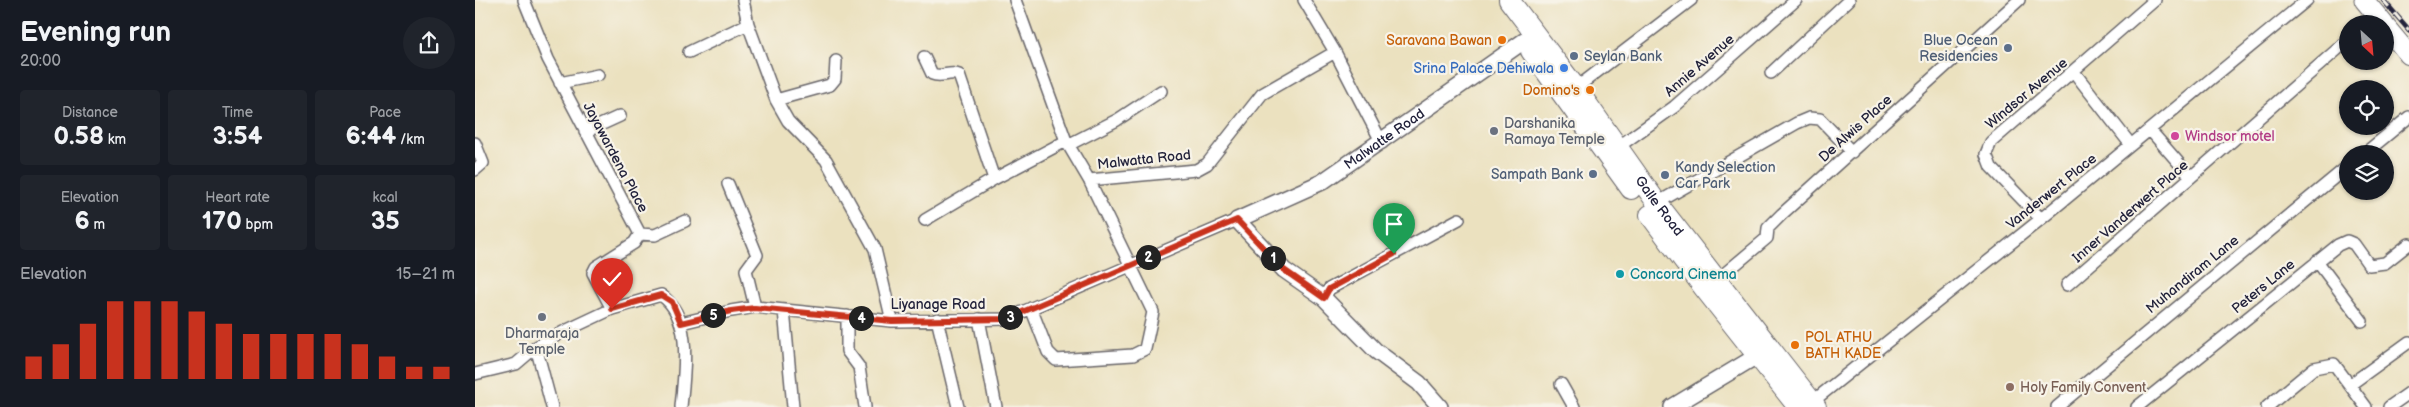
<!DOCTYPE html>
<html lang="en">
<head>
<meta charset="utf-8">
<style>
	:root { --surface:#171b24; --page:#20242c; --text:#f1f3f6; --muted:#9ea1a6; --accent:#c8321e }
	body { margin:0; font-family:"Balsamiq Sans",sans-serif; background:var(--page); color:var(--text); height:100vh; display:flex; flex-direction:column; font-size:19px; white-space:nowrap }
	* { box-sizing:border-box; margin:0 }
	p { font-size:16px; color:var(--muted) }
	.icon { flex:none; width:28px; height:28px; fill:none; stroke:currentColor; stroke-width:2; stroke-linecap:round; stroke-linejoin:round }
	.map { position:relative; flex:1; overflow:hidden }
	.drawer { display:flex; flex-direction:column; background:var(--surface); width:475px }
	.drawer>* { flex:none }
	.needle { width:32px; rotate:154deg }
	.buttons { position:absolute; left:1864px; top:15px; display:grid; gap:10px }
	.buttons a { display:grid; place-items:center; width:55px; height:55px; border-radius:50%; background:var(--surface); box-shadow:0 1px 4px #0004; font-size:25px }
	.pin { position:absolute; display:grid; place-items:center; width:42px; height:42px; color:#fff; margin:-51px -21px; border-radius:50% 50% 50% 0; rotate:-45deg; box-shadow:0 0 5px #0007 }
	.pin .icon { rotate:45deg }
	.km { position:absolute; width:25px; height:25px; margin:-12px; border-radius:50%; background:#222; color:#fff; font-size:14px; line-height:25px; text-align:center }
	.round { display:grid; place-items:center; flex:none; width:52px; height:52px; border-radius:26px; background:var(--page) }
	.summary { display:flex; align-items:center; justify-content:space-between; height:85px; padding:0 20px }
	h1 { font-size:28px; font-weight:800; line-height:38px }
	.stats { display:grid; grid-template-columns:repeat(3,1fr); gap:8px; height:85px; padding:5px 20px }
	.stats div { display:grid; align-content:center; border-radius:5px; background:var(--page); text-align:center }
	.stats b { font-size:25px; font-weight:800 }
	.stats small { font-size:14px; font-weight:400 }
	.stats p { font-size:14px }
	.chart { height:140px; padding:10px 20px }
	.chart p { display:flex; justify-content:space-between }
	.chart svg { width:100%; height:90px; margin-top:5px; stroke:var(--accent); stroke-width:6 }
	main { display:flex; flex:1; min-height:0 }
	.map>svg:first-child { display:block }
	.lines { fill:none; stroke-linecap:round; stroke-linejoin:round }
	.minor-casing { stroke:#686569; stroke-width:14 }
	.tertiary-casing { stroke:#686569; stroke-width:18 }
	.primary-casing { stroke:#686569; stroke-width:21 }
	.trunk-casing { stroke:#686569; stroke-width:22 }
	.minor { stroke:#fff; stroke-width:11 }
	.tertiary { stroke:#fff; stroke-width:15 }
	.primary { stroke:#fff; stroke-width:19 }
	.trunk { stroke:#fff; stroke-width:20 }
	.rail-casing { stroke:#22223b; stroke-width:5 }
	.rail { stroke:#f7f3e8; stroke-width:3; stroke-dasharray:9; stroke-linecap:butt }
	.route-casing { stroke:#fff; stroke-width:10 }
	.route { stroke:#c8321e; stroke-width:6 }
	.food-dot { fill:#e8710a; stroke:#f7f3e8; stroke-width:2 }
	.service-dot { fill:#5c6f8a; stroke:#f7f3e8; stroke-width:2 }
	.shop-dot { fill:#3f7fe0; stroke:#f7f3e8; stroke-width:2 }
	.worship-dot { fill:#6b7280; stroke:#f7f3e8; stroke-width:2 }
	.hotel-dot { fill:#d1479c; stroke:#f7f3e8; stroke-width:2 }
	.culture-dot { fill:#0f9aa8; stroke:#f7f3e8; stroke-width:2 }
	.education-dot { fill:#8d6e63; stroke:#f7f3e8; stroke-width:2 }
	.labels { text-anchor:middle; stroke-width:4.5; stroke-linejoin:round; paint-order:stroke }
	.food-label { font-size:14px; fill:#c56008; stroke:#f7f3e8; text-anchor:end }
	.service-label { font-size:14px; fill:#4e5e75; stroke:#f7f3e8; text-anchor:end }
	.street-label { font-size:14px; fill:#22223b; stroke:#f7f3e8 }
	.shop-label { font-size:14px; fill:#366cbe; stroke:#f7f3e8; text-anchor:end }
	.worship-label { font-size:14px; fill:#5b616d; stroke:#f7f3e8; text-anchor:start }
	.hotel-label { font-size:14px; fill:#b23c85; stroke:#f7f3e8; text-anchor:start }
	.culture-label { font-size:14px; fill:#0d838f; stroke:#f7f3e8; text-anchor:start }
	.education-label { font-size:14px; fill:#785e54; stroke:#f7f3e8; text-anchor:start }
</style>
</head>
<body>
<main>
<section class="drawer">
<div class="summary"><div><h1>Evening run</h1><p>20:00</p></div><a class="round"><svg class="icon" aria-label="share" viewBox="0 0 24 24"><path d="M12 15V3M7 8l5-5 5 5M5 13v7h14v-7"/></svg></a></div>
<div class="stats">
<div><p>Distance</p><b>0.58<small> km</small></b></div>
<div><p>Time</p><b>3:54</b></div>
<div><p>Pace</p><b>6:44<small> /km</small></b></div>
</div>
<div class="stats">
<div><p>Elevation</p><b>6<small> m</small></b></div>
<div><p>Heart rate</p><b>170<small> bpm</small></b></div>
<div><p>kcal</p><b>35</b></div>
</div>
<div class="chart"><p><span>Elevation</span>15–21 m</p>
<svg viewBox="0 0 160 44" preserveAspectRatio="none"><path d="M5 44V33M15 44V27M25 44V17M35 44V6M45 44V6M55 44V6M65 44V11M75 44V17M85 44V22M95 44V22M105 44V22M115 44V22M125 44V27M135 44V33M145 44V38M155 44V38"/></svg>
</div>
</section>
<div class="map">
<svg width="1934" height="407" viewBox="0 0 1934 407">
	<rect width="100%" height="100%" fill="#f7f3e8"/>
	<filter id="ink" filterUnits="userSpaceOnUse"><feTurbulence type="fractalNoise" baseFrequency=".02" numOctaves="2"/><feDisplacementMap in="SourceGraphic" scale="10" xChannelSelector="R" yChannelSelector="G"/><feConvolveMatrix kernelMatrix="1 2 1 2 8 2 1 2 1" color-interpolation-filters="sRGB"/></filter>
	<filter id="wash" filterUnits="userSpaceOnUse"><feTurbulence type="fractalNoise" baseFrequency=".0096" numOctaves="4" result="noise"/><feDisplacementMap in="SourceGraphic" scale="20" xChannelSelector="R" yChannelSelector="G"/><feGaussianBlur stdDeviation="1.12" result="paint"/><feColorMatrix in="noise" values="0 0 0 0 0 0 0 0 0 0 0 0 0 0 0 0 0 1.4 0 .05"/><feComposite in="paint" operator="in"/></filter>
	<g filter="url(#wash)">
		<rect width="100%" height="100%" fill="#ebe1bf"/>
	</g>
	<g filter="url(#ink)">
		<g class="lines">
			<!-- minor casing -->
			<g class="minor-casing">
				<path id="minor" d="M49,0L73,59L165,234L159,243L121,267L118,273L137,309
					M268,0L273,24L301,100L313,121L351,160L400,249L417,321
					M540,0L591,141L614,180L678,312L670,349L658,355L581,360L573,352L556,308
					M829,0L860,52L907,143
					M214,52L273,24
					M449,57L457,74C467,78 475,71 484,75L519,179
					M1599,72L1656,145
					M1296,73L1374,0
					M85,83L123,75
					M1101,88L1216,0
					M301,100L355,85L360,79L361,61
					M1675,130L1716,177
					M110,132L145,116
					M0,143L8,163L0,170
					M593,145L642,120L686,91
					M1143,147L1199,107L1321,0
					M1889,154L1934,117
					M614,180L721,170L732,164L787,94L860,52
					M253,184L282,255L271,270L280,307
					M1182,203L1322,123L1334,118L1345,119L1377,152
					M1566,219L1516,167L1511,154L1516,142L1680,0
					M450,220L519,179L591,141
					M165,234L180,235L210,221
					M1842,261L1887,321
					M1242,280L1292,238L1293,228L1307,214L1544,0
					M1592,285L1872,41
					M849,298L854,289L984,219
					M309,310L318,407
					M372,316V351L384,367L390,407
					M462,319L483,407
					M504,319L521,407
					M206,323L256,311L280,307L417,321L531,319L762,220
					M61,347L77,407
					M0,374L41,364L61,347L88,332L137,309L186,295C219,318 209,373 206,407
					M1086,384L1099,407
					M1876,384L1934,342
					M1337,402L1566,219L1832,0
					M1582,407L1872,167
					M1662,407L1863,245L1872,241L1879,244L1894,265L1910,263L1934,244
					M1792,407L1839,368L1859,364L1891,407
					M1914,407L1934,393"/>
			</g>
			<!-- tertiary casing -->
			<g class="tertiary-casing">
				<g id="tertiary">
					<path id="s1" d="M965,407L944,383L901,351L849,298L809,270L762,220L847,182L1049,41"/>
					<path d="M1197,407L1290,351"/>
				</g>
			</g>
			<!-- primary casing -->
			<g class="primary-casing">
				<path id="primary" d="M1889,0L1909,24
					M1910,26L1934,55"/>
			</g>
			<!-- trunk casing -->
			<g class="trunk-casing">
				<g id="trunk">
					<path id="s2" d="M1034,0L1101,88L1182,203L1341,407"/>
					<path d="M1056,51L1156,189"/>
					<path d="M1175,215L1229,288L1323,407"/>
				</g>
			</g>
			<!-- minor -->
			<use href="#minor" class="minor"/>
			<!-- tertiary -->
			<use href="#tertiary" class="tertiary"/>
			<!-- primary -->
			<use href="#primary" class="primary"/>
			<!-- trunk -->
			<use href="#trunk" class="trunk"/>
			<!-- rail casing -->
			<g class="rail-casing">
				<path id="rail" d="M1908,0L1934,30"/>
			</g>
			<!-- rail -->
			<use href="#rail" class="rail"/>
		</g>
	</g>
	<g class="lines" filter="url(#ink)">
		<!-- route casing -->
		<g class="route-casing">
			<path id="route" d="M137,309L186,295L197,302L206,323L256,311L280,308L417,321L531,319L762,220L809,270L849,298L854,289L919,254"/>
		</g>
		<!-- route -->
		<use href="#route" class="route"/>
	</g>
	<!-- markers -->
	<g class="food-dot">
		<circle cx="1027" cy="40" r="5"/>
		<circle cx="1115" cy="90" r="5"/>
		<circle cx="1320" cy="345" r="5"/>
	</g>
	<g class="service-dot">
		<circle cx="1533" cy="48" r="5"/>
		<circle cx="1099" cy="56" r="5"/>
		<circle cx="1118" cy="174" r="5"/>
		<circle cx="1190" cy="175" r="5"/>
	</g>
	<circle class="shop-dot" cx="1089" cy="68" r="5"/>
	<g class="worship-dot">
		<circle cx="1019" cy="131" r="5"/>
		<circle cx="67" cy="317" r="5"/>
	</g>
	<circle class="hotel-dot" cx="1700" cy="136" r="5"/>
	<circle class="culture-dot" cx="1145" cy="274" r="5"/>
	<circle class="education-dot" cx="1535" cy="387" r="5"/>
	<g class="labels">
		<!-- food labels -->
		<g class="food-label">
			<text x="1017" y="45">Saravana Bawan</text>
			<text x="1105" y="95">Domino's</text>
			<text x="1330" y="342" text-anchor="start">POL ATHU<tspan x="1330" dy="16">BATH KADE</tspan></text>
		</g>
		<!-- service labels -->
		<g class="service-label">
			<text x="1523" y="45">Blue Ocean<tspan x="1523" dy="16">Residencies</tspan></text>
			<text x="1109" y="61" text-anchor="start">Seylan Bank</text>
			<text x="1200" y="172" text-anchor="start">Kandy Selection<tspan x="1200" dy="16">Car Park</tspan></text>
			<text x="1108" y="179">Sampath Bank</text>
		</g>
		<!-- street labels -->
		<g class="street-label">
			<text transform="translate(1224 65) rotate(-41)" y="5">Annie Avenue</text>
			<text transform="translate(1551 93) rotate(-40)" y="5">Windsor Avenue</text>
			<text transform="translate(1380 128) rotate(-42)" y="5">De Alwis Place</text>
			<text dy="5" stroke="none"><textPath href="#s1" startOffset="446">Malwatte Road</textPath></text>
			<text transform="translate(141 157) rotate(62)" y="5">Jayawardena Place</text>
			<text transform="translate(669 159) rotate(-6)" y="5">Malwatta Road</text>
			<text transform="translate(1576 191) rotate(-39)" y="5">Vanderwert Place</text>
			<text dy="5" stroke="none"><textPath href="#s2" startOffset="255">Galle Road</textPath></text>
			<text transform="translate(1655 211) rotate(-41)" y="5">Inner Vanderwert Place</text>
			<text transform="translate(1717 274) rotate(-39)" y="5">Muhandiram Lane</text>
			<text transform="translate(1788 286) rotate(-39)" y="5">Peters Lane</text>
			<text x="463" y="309">Liyanage Road</text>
		</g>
		<!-- shop labels -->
		<g class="shop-label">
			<text x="1079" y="73">Srina Palace Dehiwala</text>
		</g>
		<!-- worship labels -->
		<g class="worship-label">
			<text x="1029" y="128">Darshanika<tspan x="1029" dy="16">Ramaya Temple</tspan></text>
			<text x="67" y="338" text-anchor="middle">Dharmaraja<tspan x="67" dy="16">Temple</tspan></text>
		</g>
		<!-- hotel labels -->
		<g class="hotel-label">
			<text x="1710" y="141">Windsor motel</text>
		</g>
		<!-- culture labels -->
		<g class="culture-label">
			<text x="1155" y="279">Concord Cinema</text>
		</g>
		<!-- education labels -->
		<g class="education-label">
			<text x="1545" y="392">Holy Family Convent</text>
		</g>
	</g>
</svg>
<div class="buttons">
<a><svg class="needle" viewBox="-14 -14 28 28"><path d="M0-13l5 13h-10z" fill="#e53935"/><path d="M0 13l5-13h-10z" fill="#9ea1a6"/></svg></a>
<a><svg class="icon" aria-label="locate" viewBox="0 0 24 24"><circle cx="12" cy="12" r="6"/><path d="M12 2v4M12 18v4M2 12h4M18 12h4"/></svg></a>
<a><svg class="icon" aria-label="layers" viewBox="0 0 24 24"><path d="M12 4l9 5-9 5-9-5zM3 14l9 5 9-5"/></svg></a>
</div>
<div class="pin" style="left:919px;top:254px;background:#1e9e55"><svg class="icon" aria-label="arrive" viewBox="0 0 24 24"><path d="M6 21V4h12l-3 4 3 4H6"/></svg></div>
<div class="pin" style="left:137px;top:309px;background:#d93025"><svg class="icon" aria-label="check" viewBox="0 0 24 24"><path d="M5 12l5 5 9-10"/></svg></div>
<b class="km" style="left:798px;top:258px">1</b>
<b class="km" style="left:673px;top:257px">2</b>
<b class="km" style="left:535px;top:317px">3</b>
<b class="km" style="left:386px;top:318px">4</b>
<b class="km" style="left:238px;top:315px">5</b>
</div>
</main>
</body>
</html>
